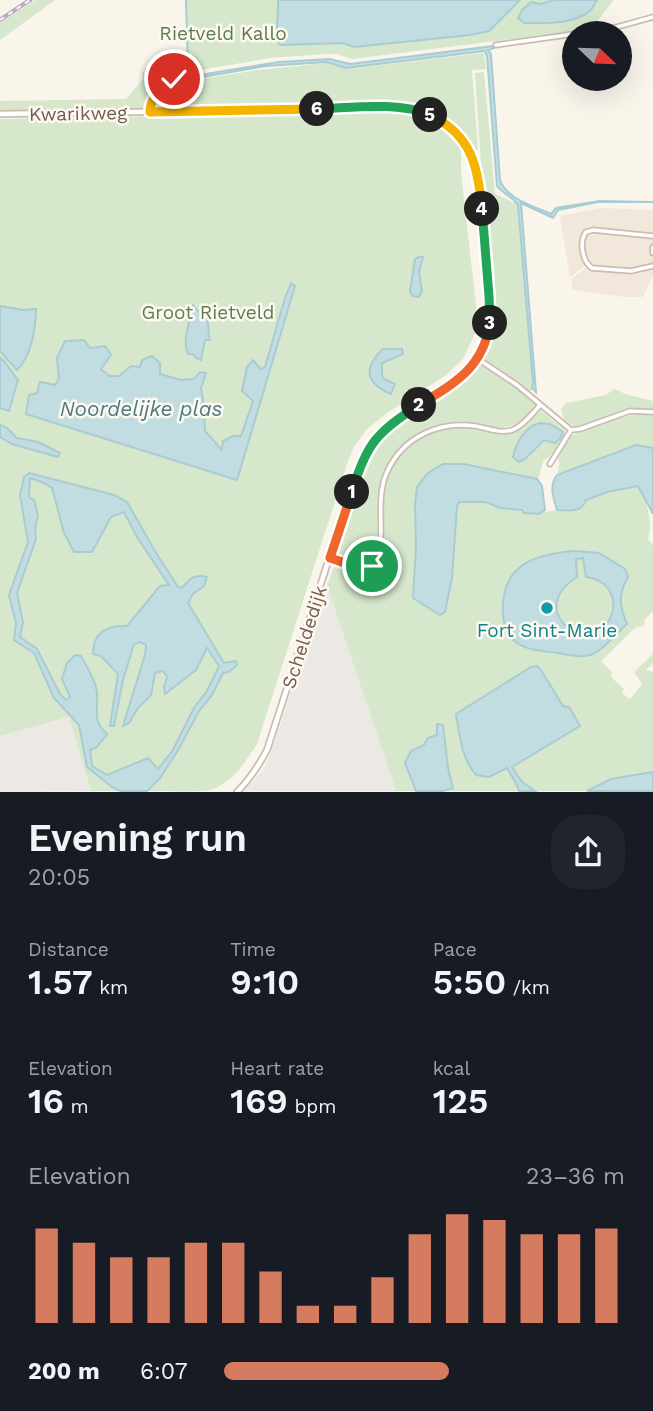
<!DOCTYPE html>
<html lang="en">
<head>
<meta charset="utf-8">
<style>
	:root { --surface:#171b24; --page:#20242c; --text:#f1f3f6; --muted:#9ea1a6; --accent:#d47b60 }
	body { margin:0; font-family:"Work Sans",sans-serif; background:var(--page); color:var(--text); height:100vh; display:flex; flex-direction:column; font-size:26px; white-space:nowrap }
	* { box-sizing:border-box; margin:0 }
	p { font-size:23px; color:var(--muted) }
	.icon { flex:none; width:38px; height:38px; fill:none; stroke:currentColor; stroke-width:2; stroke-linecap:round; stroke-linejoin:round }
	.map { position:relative; height:792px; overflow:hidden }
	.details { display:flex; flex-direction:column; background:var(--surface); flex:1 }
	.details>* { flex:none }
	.needle { width:46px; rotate:113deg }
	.tools { position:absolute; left:562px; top:21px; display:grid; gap:14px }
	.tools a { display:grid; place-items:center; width:70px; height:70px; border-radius:50%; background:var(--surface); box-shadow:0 7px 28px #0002; font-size:35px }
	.pin { position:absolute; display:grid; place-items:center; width:60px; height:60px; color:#fff; margin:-30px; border:4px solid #fff; border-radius:50%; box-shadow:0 2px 7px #0007 }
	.km { position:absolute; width:35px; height:35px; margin:-18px; border-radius:50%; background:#222; color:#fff; font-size:19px; line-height:35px; text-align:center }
	.round { display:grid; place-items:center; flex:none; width:74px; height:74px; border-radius:28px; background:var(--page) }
	.overview { display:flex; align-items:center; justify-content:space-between; height:119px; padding:0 28px }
	h1 { font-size:38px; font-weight:600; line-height:52px }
	.figures { display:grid; grid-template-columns:repeat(3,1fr); gap:10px; height:119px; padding:7px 28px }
	.figures div { display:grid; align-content:center }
	.figures b { font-size:35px; font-weight:600 }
	.figures small { font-size:19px; font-weight:400 }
	.figures p { font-size:19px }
	.chart { height:196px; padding:14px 28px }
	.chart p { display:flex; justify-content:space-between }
	.chart svg { width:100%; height:126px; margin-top:7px; stroke:var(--accent); stroke-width:6 }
	ul { padding:0 28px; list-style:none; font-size:23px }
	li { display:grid; grid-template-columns:112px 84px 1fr; align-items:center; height:52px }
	li i { height:18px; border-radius:9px; background:var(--accent) }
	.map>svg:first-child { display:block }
	.residential { fill:#f1e7da }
	.industrial { fill:#ece8e3 }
	.green { fill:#d6e7cb; fill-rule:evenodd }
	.water { fill:#c2dde2; stroke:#a9ccd2; stroke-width:2; fill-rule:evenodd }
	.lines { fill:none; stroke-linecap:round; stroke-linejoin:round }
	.stream { stroke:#a9ccd2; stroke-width:2 }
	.minor-casing { stroke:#cbbdb2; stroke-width:7 }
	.tertiary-casing { stroke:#cbbdb2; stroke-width:8 }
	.minor { stroke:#fff; stroke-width:3.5 }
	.tertiary { stroke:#fff; stroke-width:4.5 }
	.rail-casing { stroke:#b8aac4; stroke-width:4.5 }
	.rail { stroke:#fdf9f1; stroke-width:2; stroke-dasharray:5; stroke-linecap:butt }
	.split-1-casing { stroke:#fff; stroke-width:14 }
	.split-2-casing { stroke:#fff; stroke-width:14 }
	.split-3-casing { stroke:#fff; stroke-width:14 }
	.split-4-casing { stroke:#fff; stroke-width:14 }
	.split-5-casing { stroke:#fff; stroke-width:14 }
	.split-6-casing { stroke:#fff; stroke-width:14 }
	.split-7-casing { stroke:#fff; stroke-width:14 }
	.split-8-casing { stroke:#fff; stroke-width:14 }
	.split-1 { stroke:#f0652b; stroke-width:9 }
	.split-2 { stroke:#22a559; stroke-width:9 }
	.split-3 { stroke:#f0652b; stroke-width:9 }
	.split-4 { stroke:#22a559; stroke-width:9 }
	.split-5 { stroke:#f5b400; stroke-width:9 }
	.split-6 { stroke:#22a559; stroke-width:9 }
	.split-7 { stroke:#f5b400; stroke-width:9 }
	.split-8 { stroke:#f5b400; stroke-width:9 }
	.culture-dot { fill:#0f9aa8; stroke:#fdf9f1; stroke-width:2.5 }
	.labels { text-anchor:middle; stroke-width:5; stroke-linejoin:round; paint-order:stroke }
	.park-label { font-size:19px; fill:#5b7c4e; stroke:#fdf9f1 }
	.street-label { font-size:19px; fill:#735d51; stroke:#fdf9f1 }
	.culture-label { font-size:19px; fill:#0d838f; stroke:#fdf9f1 }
	.water-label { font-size:21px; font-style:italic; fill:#4d7a83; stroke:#fdf9f1 }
</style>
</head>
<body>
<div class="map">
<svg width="653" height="792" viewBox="0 0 653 792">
	<rect width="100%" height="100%" fill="#faf5eb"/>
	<!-- residential -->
	<path class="residential" d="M600,208L653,210V263L644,266L646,270L653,268V275L643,297H624L573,290L571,279L586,268L591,271L601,272L602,267L591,265L588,261L587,255H582L585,266L570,277L560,216Z"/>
	<!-- industrial -->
	<path class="industrial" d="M327,586L396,791H244L263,770L271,752Z
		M69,717L91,791L0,792V736Z"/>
	<!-- green -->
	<path class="green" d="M35,0H55L0,40V23Z
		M187,0H614L591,29L352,59L337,54H326L270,58L188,72Z
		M484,53L486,69L472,70L478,150L471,149C456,125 434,111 406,105L0,111V101L126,99L143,79L142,72L179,75L182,82L257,70L328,63L348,69Z
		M484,72L495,194L517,204L528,283L535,388L525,395L537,405C529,414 519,425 507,427C496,430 482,423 470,422C433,418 399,437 384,471C371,499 382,532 373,561C361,568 346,560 333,556L363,464C371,450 379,437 392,426C400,419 410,414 419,408C462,382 486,370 493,316L483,195L475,73Z
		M393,112L413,113L433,122L450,133L461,145V173L476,305L477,329L463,359L446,375L387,413L367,429L355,445L348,461L257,744C245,763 228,789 204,791C185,792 165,791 147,791C170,769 180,738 198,712C209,696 222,683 224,663L188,603L193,594L204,586L189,579L182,588L178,587L127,502L114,495L29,473L20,495L28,542L9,595L16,623L14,640L34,653L54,698L79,725L87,767L112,787L120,791H91L69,717L0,736V119Z
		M614,389L628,395L653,401V410C625,407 602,419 576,427L565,421L561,410L566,403L606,395Z
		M539,409L565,430C565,443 554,455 543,461L539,477L537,479L464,464L415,505L416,547L413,588L459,502H486L500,508L539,513L557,510L578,511L586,500L607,492L639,486C647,503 653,521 648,539L653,545V611L645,619L644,626L636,627L601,661L612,672L611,677L624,689L622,693L630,699L642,684L634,672L653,654V663L646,670L653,672V772L611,779L587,791H535L522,782L512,767L563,706L541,670L537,666L530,667L456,715L489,777L507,768L517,785L519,791H443L453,787L437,724L438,735L424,745L411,751L405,763L416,791H396L327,586L335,563C346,567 360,574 371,570C389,563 382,510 384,493C386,481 391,468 398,458C417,432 449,424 480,430C490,432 501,437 511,433C523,430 532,417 539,409ZM575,551L599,553L625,569L628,577L621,590L620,608L594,654L507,584L531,560L546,554Z
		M639,414L653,415V448L636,445L557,475C559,469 561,462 557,457C561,451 565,443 569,438C577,430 626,415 639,414Z
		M30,478L42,482L52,488L64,533L74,552H92L111,516L124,512L137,537L169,586H160L127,626C113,625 106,628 96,638L101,656L118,674L110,725L114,726L123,680L134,644L140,642L146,645L145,655L124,726L129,723L138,708L151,695L155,673L163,671L167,677L164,687L166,693L196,670L207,648L219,666L207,691L194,708L173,750L158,769L148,758L107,775L92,766L90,750L96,748L101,743L102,730L96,719L97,708L88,670L82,656L70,697L66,700L60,694L37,649L20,637L23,622L17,593L36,539L35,528L38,515L29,497Z
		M583,558L591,577C641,599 598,654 567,628C560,621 556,612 557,603C558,592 566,589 570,580C573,574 574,565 576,559Z"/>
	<!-- water -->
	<path class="water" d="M278,0H520L489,31L470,35L354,47L343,43L280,45C274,32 279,14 278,0Z
		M554,0H597C595,3 593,7 591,10C575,25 544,23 524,23L518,18L522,10L531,2L541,4Z
		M494,46V48L488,50L491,54L500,180C507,199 533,206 551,214L556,208L600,201L653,202H598L558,210L553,218L521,203L536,392L532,388L533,383L518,205C513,197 503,194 497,186L487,56L485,51L346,68L327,62L266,66L185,80L188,77L279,62L330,59L350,64Z
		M419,257H423L419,272L422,291L419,297L413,296L410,292L415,259Z
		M291,283L295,286L237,480L26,414L29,395L37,393L40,382L55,385L59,379L57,358L65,341L84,340L90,348L105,346L111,355L101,369L109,376H119L131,366L140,367L142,360L152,356L160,363V374L181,380L194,379L200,372L206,373L201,388L204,405L205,431L222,450L223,441L233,436H241L253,401L242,391L247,367L253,360L261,369L265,367L285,298Z
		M193,305C196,311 201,312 206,318C210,323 207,332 210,340H205L201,360L195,357L193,354H188C182,341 189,326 191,312L187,308L191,309Z
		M0,306L23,310L36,309C36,328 31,357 17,370L0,351Z
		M383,349H402L403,354L382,363V374L384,379L395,384L391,394C365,383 363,368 383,349Z
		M0,358L4,361L18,380L9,411L0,408Z
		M540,423L550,424L563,432L560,439L555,443L544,440L525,459L519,462L513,457C516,443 525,426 540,423Z
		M0,425L7,428L17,438L38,442L60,453L58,457L12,444L0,437Z
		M636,445L653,448V514L638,486L607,492L586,500C581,514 569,510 557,510C553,498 549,485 557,475Z
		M443,464H464L537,479L542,486L545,510L539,514L524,513L522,510L500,508L486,502H459L457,506L452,578L445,612L440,615L413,598L416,547L415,505L417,487L428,473Z
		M29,473L114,495L127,502L155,551L178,587L182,588C190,578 194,574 207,577L204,586L193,594L188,603L224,663L236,661L237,665L229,672L223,673L212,695L199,711L177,752L160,778L147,791H120L112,787L87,767L79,725L54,698L34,653L14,640L16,623L9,595L28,542L20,495L24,477ZM30,478L42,482L52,488L64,533L74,552H92L111,517L124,512L137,537L169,585L160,586L127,626C107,625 93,632 93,654L101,656L118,674L110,726H114L123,680L134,644L140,642L146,645L145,655L123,726L129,723L138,708L151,695L155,673L163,671L167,677L164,687L165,694L196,670L207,648L219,666L207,691L194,708L173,750L158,769L148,758L107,775L92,766L90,750L96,748L107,734C89,718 101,706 96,687C93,676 86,666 81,656L75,655L67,663L62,679L70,697L66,700L60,694L37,649L20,637L23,622L17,593L36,539L35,528L38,515L34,500L29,497Z
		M575,551L599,553L625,569L628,577C618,595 619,605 627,624C618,632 606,647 595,653C585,659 570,655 558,653C545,651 529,651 517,643C508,637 504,626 503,615C500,566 532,554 575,551ZM583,558L586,577C595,578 604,582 609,590C614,598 615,608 611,616C593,661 522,612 577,577L576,559Z
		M537,666L541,670L563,706L569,707L580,726L512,767L522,782L535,791H519L517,785L507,768L489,777L476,775C461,758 460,736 456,714L531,667Z
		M437,724L443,725L448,768L453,788L443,791H416L405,763L411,751L424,745L428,738L437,735Z
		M653,772V791H587L611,779Z"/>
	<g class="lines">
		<!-- stream -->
		<path class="stream" d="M186,0L188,70"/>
		<!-- minor casing -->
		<g class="minor-casing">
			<path id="minor" d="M582,33L617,27L653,17
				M496,45L574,34
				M150,112C151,92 173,76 192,76
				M653,236L593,230L586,232C579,242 582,261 592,268L631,271L653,266
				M653,247V253
				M478,359L517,385L571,430L580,429L630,411L653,412
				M550,464L571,430
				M330,558C344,563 363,574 376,563C387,534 374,501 387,472C403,437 438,421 475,426C488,428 500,434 512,430C523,426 533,413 540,405"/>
		</g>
		<!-- tertiary casing -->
		<g class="tertiary-casing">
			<path id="tertiary" d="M0,114L405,108C444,116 471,141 479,180C482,208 484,236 487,265C492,326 496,358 438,393C403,415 381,425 360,463L267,750C258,767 250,779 237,792"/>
		</g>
		<!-- minor -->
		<use href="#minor" class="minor"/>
		<!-- tertiary -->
		<use href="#tertiary" class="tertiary"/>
		<!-- rail casing -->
		<g class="rail-casing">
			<path id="rail" d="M0,20L30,0"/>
		</g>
		<!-- rail -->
		<use href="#rail" class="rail"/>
	</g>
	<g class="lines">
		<!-- split-1 casing -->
		<g class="split-1-casing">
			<path id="split-1" d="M352,492L330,558L360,568L372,566"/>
		</g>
		<!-- split-2 casing -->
		<g class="split-2-casing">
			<path id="split-2" d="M352,492C366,444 377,432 419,405"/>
		</g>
		<!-- split-3 casing -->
		<g class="split-3-casing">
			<path id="split-3" d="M419,405C455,383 483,368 490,323"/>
		</g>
		<!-- split-4 casing -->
		<g class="split-4-casing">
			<path id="split-4" d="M482,209L489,296L490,323"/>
		</g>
		<!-- split-5 casing -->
		<g class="split-5-casing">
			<path id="split-5" d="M430,115C472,135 478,167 482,209"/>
		</g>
		<!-- split-6 casing -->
		<g class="split-6-casing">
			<path id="split-6" d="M317,109C351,108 399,101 430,115"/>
		</g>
		<!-- split-7 casing -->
		<g class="split-7-casing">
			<path id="split-7" d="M203,111L317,109"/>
		</g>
		<!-- split-8 casing -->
		<g class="split-8-casing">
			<path id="split-8" d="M174,79C163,88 150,96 150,112L203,111"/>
		</g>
		<!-- split-1 -->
		<use href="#split-1" class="split-1"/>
		<!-- split-2 -->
		<use href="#split-2" class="split-2"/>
		<!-- split-3 -->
		<use href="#split-3" class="split-3"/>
		<!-- split-4 -->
		<use href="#split-4" class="split-4"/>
		<!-- split-5 -->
		<use href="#split-5" class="split-5"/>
		<!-- split-6 -->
		<use href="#split-6" class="split-6"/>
		<!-- split-7 -->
		<use href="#split-7" class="split-7"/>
		<!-- split-8 -->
		<use href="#split-8" class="split-8"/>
	</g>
	<!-- markers -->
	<circle class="culture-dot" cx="547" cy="608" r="7"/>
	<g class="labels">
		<!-- park labels -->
		<g class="park-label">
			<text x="223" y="40">Rietveld Kallo</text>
			<text x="208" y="319">Groot Rietveld</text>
		</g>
		<!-- street labels -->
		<g class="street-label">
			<text transform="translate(78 113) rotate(-1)" y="7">Kwarikweg</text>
			<text transform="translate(304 637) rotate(-72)" y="7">Scheldedijk</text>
		</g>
		<!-- culture labels -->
		<g class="culture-label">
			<text x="547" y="637">Fort Sint-Marie</text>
		</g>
		<!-- water labels -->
		<g class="water-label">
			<text x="141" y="416">Noordelijke plas</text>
		</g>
	</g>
</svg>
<div class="tools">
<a><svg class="needle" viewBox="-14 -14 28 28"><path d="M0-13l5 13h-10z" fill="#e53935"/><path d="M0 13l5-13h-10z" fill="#9ea1a6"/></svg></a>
</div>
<div class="pin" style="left:372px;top:566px;background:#1e9e55"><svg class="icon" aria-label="arrive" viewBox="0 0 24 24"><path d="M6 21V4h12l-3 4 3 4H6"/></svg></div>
<div class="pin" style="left:174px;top:79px;background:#d93025"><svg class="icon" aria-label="check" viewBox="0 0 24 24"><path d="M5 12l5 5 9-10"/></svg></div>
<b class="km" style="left:352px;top:492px">1</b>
<b class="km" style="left:419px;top:405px">2</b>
<b class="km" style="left:490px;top:323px">3</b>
<b class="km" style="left:482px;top:209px">4</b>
<b class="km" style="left:430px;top:115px">5</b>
<b class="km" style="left:317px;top:109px">6</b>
</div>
<section class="details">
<div class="overview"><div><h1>Evening run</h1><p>20:05</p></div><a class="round"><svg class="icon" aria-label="share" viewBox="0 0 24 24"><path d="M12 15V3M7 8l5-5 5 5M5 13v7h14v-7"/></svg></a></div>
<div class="figures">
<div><p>Distance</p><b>1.57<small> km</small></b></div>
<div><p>Time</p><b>9:10</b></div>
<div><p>Pace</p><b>5:50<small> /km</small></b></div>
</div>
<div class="figures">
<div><p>Elevation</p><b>16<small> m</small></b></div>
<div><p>Heart rate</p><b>169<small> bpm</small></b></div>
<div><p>kcal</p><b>125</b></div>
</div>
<div class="chart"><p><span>Elevation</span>23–36 m</p>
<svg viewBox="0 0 160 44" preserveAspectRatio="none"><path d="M5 44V11M15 44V16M25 44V21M35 44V21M45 44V16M55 44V16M65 44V26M75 44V38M85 44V38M95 44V28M105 44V13M115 44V6M125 44V8M135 44V13M145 44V13M155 44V11"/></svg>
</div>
<ul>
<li><b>200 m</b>6:07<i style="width:56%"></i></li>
</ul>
</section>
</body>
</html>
